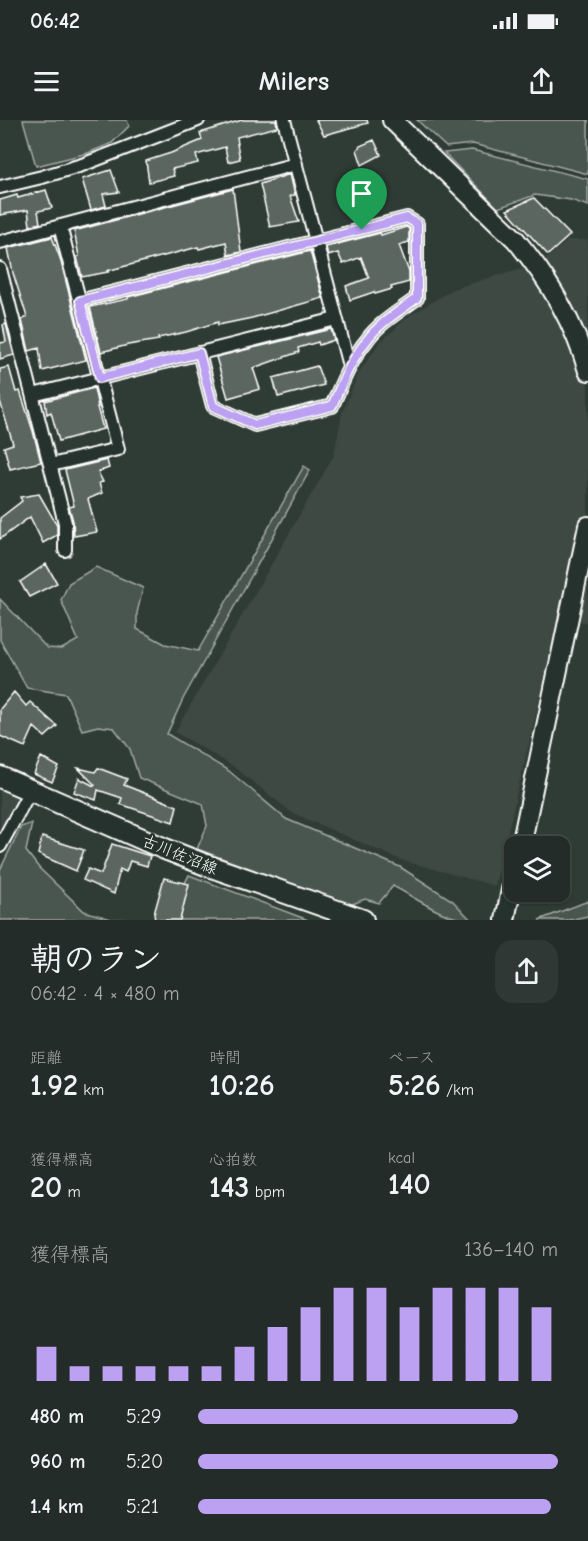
<!DOCTYPE html>
<html lang="ja">
<head>
<meta charset="utf-8">
<style>
	:root { --surface:#232c28; --page:#2f3834; --text:#f1f3f6; --muted:#a3a7a8; --line:#404845; --accent:#bca0f2 }
	body { margin:0; font-family:"Comic Neue","Klee One",sans-serif; background:var(--page); color:var(--text); height:100vh; display:flex; flex-direction:column; font-size:22px; white-space:nowrap }
	* { box-sizing:border-box; margin:0 }
	p { font-size:20px; color:var(--muted) }
	.icon { flex:none; width:33px; height:33px; fill:none; stroke:currentColor; stroke-width:2; stroke-linecap:round; stroke-linejoin:round }
	.map { position:relative; height:800px; overflow:hidden }
	.details { display:flex; flex-direction:column; background:var(--surface); flex:1 }
	.details>* { flex:none }
	.fabs { position:absolute; left:504px; top:716px; display:grid; gap:12px }
	.fabs a { display:grid; place-items:center; width:66px; height:66px; border-radius:12px; background:var(--surface); box-shadow:0 2px 4px #0004,0 0 0 2px var(--line); font-size:30px }
	.pin { position:absolute; display:grid; place-items:center; width:51px; height:51px; color:#fff; margin:-62px -26px; border-radius:50% 50% 50% 0; rotate:-45deg; box-shadow:0 0 6px #0007 }
	.pin .icon { rotate:45deg }
	.round { display:grid; place-items:center; flex:none; width:63px; height:63px; border-radius:18px; background:var(--page) }
	.overview { display:flex; align-items:center; justify-content:space-between; height:102px; padding:0 30px }
	h1 { font-size:33px; font-weight:700; line-height:45px }
	.stats { display:grid; grid-template-columns:repeat(3,1fr); gap:9px; height:102px; padding:6px 30px }
	.stats div { display:grid; align-content:center }
	.stats b { font-size:30px; font-weight:700 }
	.stats small { font-size:16px; font-weight:400 }
	.stats p { font-size:16px }
	.chart { height:168px; padding:12px 30px }
	.chart p { display:flex; justify-content:space-between }
	.chart svg { width:100%; height:108px; margin-top:6px; stroke:var(--accent); stroke-width:6 }
	ul { padding:0 30px; list-style:none; font-size:20px }
	li { display:grid; grid-template-columns:96px 72px 1fr; align-items:center; height:45px }
	li i { height:15px; border-radius:8px; background:var(--accent) }
	.status { display:flex; justify-content:space-between; align-items:center; height:42px; padding:0 30px; background:var(--surface); direction:ltr }
	.status svg { height:16px; fill:currentColor }
	header { display:flex; justify-content:space-between; align-items:center; height:78px; padding:0 30px; background:var(--surface); font-size:27px; font-weight:700 }
	.map>svg:first-child { display:block }
	.built { fill:#3c4842 }
	.green { fill:#4a544f; stroke:#a4aaa7; stroke-width:1.5 }
	.building { fill:#5b6661; stroke:#fff; stroke-width:1.5 }
	.lines { fill:none; stroke-linecap:round; stroke-linejoin:round }
	.street-casing { stroke:#fff; stroke-width:16 }
	.secondary-casing { stroke:#fff; stroke-width:22 }
	.primary-casing { stroke:#fff; stroke-width:24 }
	.street { stroke:#26332d; stroke-width:12 }
	.secondary { stroke:#26332d; stroke-width:18 }
	.primary { stroke:#26332d; stroke-width:20 }
	.route-casing { stroke:#fff; stroke-width:12 }
	.route { stroke:#bca0f2; stroke-width:8 }
	.labels { text-anchor:middle; stroke-width:4.5; stroke-linejoin:round; paint-order:stroke }
	.street-label { font-size:16px; fill:#fff; stroke:#26332d }
</style>
</head>
<body>
<div class="status"><b>06:42</b><svg viewBox="0 0 49 12"><path d="M0 12V9h3v3zM5 12V6h3v6zM10 12V3h3v9zM15 12V0h3v12zM26 1h20v11H26zM47 4h2v5h-2z"/></svg></div>
<header><svg class="icon" aria-label="menu" viewBox="0 0 24 24"><path d="M4 6h16M4 12h16M4 18h16"/></svg>Milers<svg class="icon" aria-label="share" viewBox="0 0 24 24"><path d="M12 15V3M7 8l5-5 5 5M5 13v7h14v-7"/></svg></header>
<div class="map">
<svg width="588" height="800" viewBox="0 0 588 800">
	<rect width="100%" height="100%" fill="#2f3b35"/>
	<filter id="ink" filterUnits="userSpaceOnUse"><feTurbulence type="fractalNoise" baseFrequency=".0167" numOctaves="2"/><feDisplacementMap in="SourceGraphic" scale="12" xChannelSelector="R" yChannelSelector="G"/><feConvolveMatrix kernelMatrix="1 2 1 2 8 2 1 2 1" color-interpolation-filters="sRGB"/></filter>
	<g filter="url(#ink)">
		<!-- built -->
		<path class="built" d="M568,120H588V503L559,497L495,766L401,740L292,693L234,647L175,612L334,335L342,293L359,252L379,223L409,196L453,169L544,141Z
			M0,669L18,677L0,710Z"/>
		<!-- green -->
		<path class="green" d="M23,0H127L129,6L112,23L88,33L36,46Z
			M417,0H588V54L473,24L446,27Z
			M472,30L588,59V86L571,80L535,75L498,88L444,33Z
			M304,346L310,350L183,579L167,614L229,651L286,699L400,747L453,781L471,800C445,800 416,778 393,766L379,783L365,779L350,785L197,729L207,706L203,684L139,658L130,629L114,608L98,606L82,610L66,574L27,568L0,520V479L47,528L62,529L78,520L61,480L69,463L96,447L143,468L137,493V509L165,524L198,531Z
			M32,703L26,731L39,748L84,791L111,799L144,800H0V750L21,707Z
			M189,755L308,800H166Z
			M588,781V796L569,800H539Z"/>
		<!-- building -->
		<path class="building" d="M242,0H276L277,7L237,17L238,24H237L240,39L228,42L225,27L196,35L198,43L172,49L174,56L149,62L146,41L171,33L202,20L200,13Z
			M316,0H367L368,3L324,15Z
			M374,20L381,35L362,45L357,30L360,26Z
			M111,50L119,72L103,74L106,86L91,90L82,59Z
			M290,54L295,75L290,76L299,102L270,107L260,64Z
			M233,69L241,132L228,135L226,122L199,129L198,127L107,151L108,152L82,157L77,137L79,136L74,111Z
			M46,70L52,88L38,91L40,103L30,106L28,90L0,95V80L17,75L18,78Z
			M534,78L570,115L548,135L507,90Z
			M406,107L409,109V122L399,125L409,152V162L391,167L392,169L375,174L374,172L350,180L346,166L369,158L361,137L343,144L338,133L328,136L326,127L380,113L381,115Z
			M52,117L60,138L86,240L42,251L39,228L29,231L22,200L27,197L13,153L8,128Z
			M310,131L323,178L252,198L218,205V202L186,212L158,218L159,220L128,225L101,232L90,187L128,179V177Z
			M6,204L14,235L0,239V223L6,222L3,205Z
			M331,209L334,220L319,225L318,222L298,228L299,232L253,248L260,269L228,278L216,237Z
			M317,246L324,265L278,277L273,258Z
			M9,247L16,272L20,271L33,311L41,342L10,349L4,327L13,324L0,281V249Z
			M94,268L98,287H97L103,309L59,321L51,292L47,294L45,281Z
			M107,340L109,348L98,352L103,362L99,363L102,373L88,379L97,412L74,416L73,401L69,387L74,386L65,350Z
			M39,374L57,405V415L43,423L30,397L0,419V398L22,381L20,377Z
			M46,444L57,463L29,477L20,462Z
			M14,572L26,586L30,582L57,606L45,617L34,607L25,627L0,616V589Z
			M41,637L59,647L52,662L34,654Z
			M78,648L95,652L98,648L127,659L124,665L177,686L173,702L120,684L122,678L98,670L96,680L74,672L79,658L94,666L95,665Z
			M42,717L84,730L76,751L38,734Z
			M112,724L150,736L147,746L130,741L126,752L120,749L114,774L83,760L88,749L101,754Z
			M164,758L189,764L180,800H155L154,794Z"/>
		<g class="lines">
			<!-- street casing -->
			<g class="street-casing">
				<path id="street" d="M284,0L349,246
					M0,67L42,57L82,45L198,0
					M0,122L296,44
					M0,149L65,403V430
					M79,181L407,98L417,104V178C400,191 379,203 367,220C351,239 342,263 332,286L255,305L213,286L199,233
					M33,275L336,199
					M51,345L118,329L60,106
					M0,726L30,671"/>
			</g>
			<!-- secondary casing -->
			<g class="secondary-casing">
				<path id="secondary" d="M392,0L515,119C548,158 574,202 588,251
					M521,726L588,406
					M505,800L514,755"/>
			</g>
			<!-- primary casing -->
			<g class="primary-casing">
				<path id="primary" d="M0,657L165,729L206,745L363,800"/>
			</g>
			<!-- street -->
			<use href="#street" class="street"/>
			<!-- secondary -->
			<use href="#secondary" class="secondary"/>
			<!-- primary -->
			<use href="#primary" class="primary"/>
		</g>
	</g>
	<g class="lines" filter="url(#ink)">
		<!-- route casing -->
		<g class="route-casing">
			<path id="route" d="M407,98L417,104V178C400,191 379,203 367,220C351,240 342,263 332,286L255,305L213,286L199,233L100,258L80,181Z"/>
		</g>
		<!-- route -->
		<use href="#route" class="route"/>
	</g>
	<g class="labels">
		<!-- street labels -->
		<g class="street-label">
			<text transform="translate(180 734) rotate(22)" y="6">古川佐沼線</text>
		</g>
	</g>
</svg>
<div class="fabs">
<a><svg class="icon" aria-label="layers" viewBox="0 0 24 24"><path d="M12 4l9 5-9 5-9-5zM3 14l9 5 9-5"/></svg></a>
</div>
<div class="pin" style="left:362px;top:110px;background:#1e9e55"><svg class="icon" aria-label="arrive" viewBox="0 0 24 24"><path d="M6 21V4h12l-3 4 3 4H6"/></svg></div>
</div>
<section class="details">
<div class="overview"><div><h1>朝のラン</h1><p>06:42 · 4 × 480 m</p></div><a class="round"><svg class="icon" aria-label="share" viewBox="0 0 24 24"><path d="M12 15V3M7 8l5-5 5 5M5 13v7h14v-7"/></svg></a></div>
<div class="stats">
<div><p>距離</p><b>1.92<small> km</small></b></div>
<div><p>時間</p><b>10:26</b></div>
<div><p>ペース</p><b>5:26<small> /km</small></b></div>
</div>
<div class="stats">
<div><p>獲得標高</p><b>20<small> m</small></b></div>
<div><p>心拍数</p><b>143<small> bpm</small></b></div>
<div><p>kcal</p><b>140</b></div>
</div>
<div class="chart"><p><span>獲得標高</span>136–140 m</p>
<svg viewBox="0 0 160 44" preserveAspectRatio="none"><path d="M5 44V30M15 44V38M25 44V38M35 44V38M45 44V38M55 44V38M65 44V30M75 44V22M85 44V14M95 44V6M105 44V6M115 44V14M125 44V6M135 44V6M145 44V6M155 44V14"/></svg>
</div>
<ul>
<li><b>480 m</b>5:29<i style="width:89%"></i></li>
<li><b>960 m</b>5:20<i style="width:100%"></i></li>
<li><b>1.4 km</b>5:21<i style="width:98%"></i></li>
</ul>
</section>
</body>
</html>
